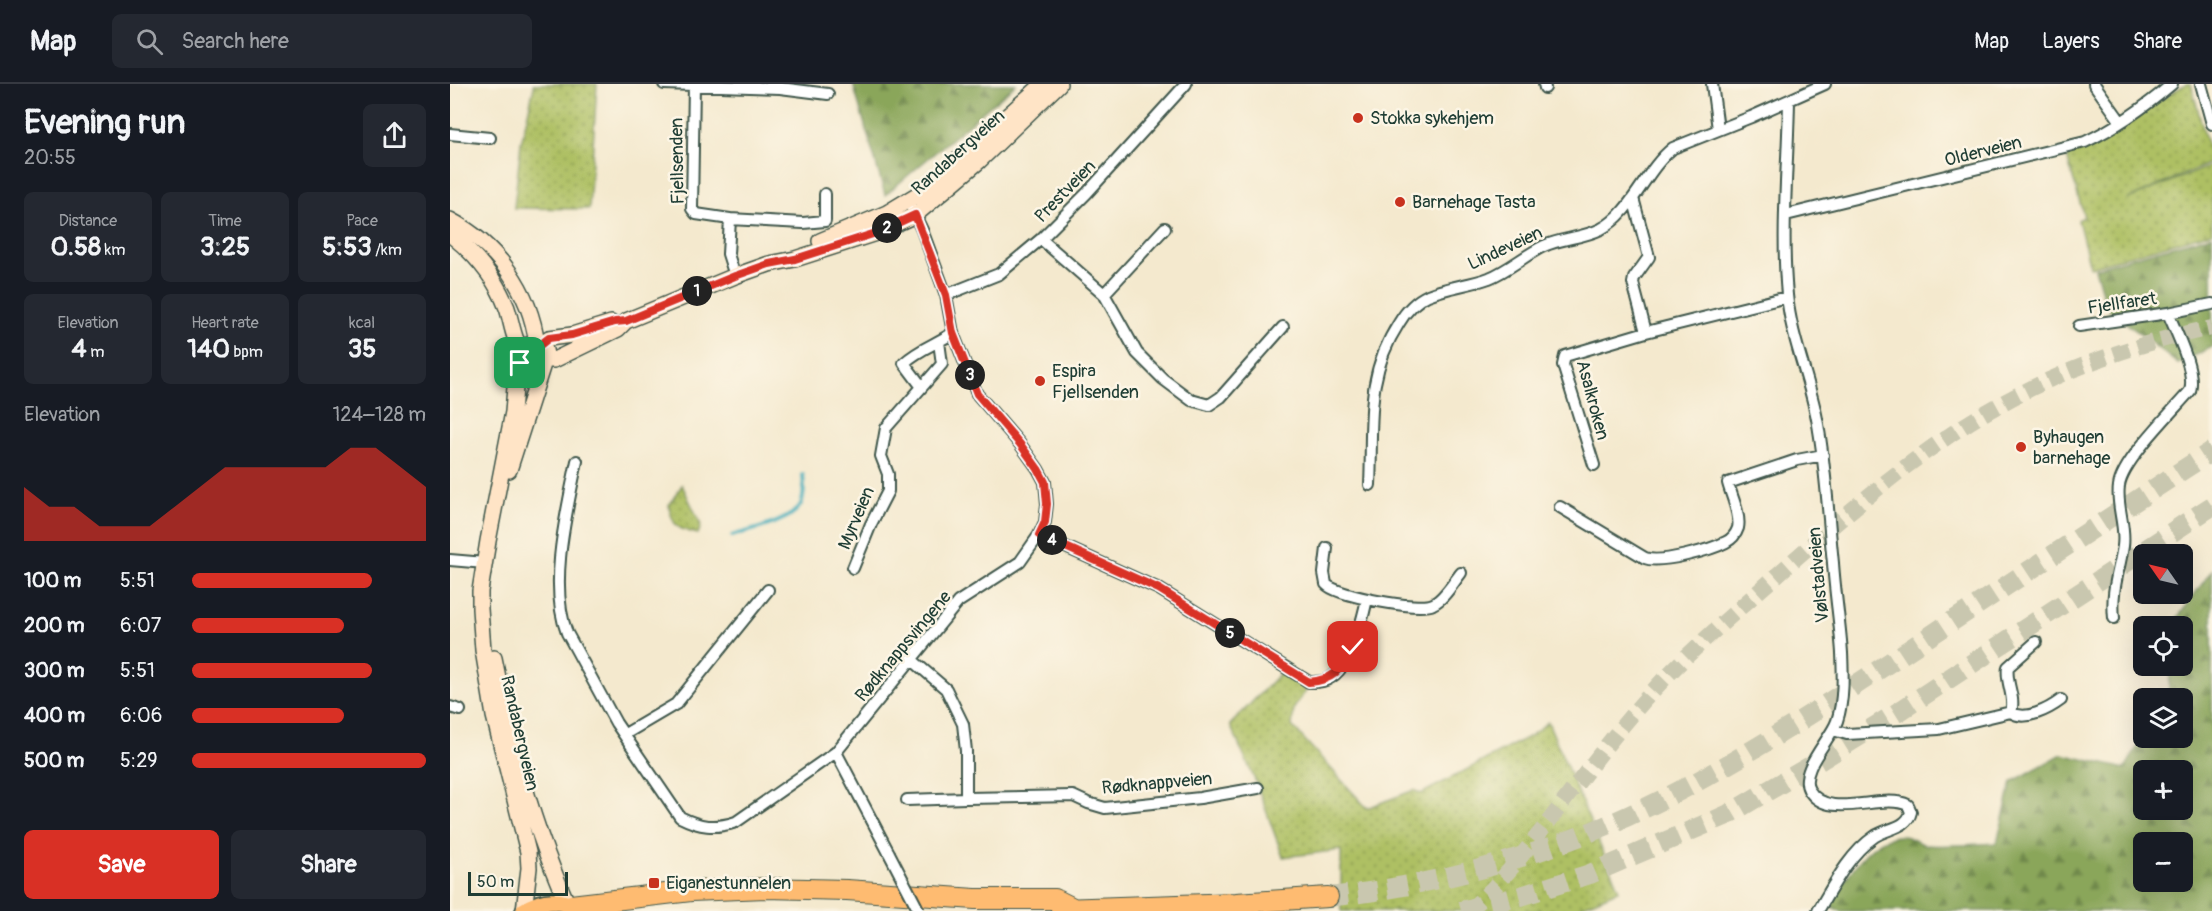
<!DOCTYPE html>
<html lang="en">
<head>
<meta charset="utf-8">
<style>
	:root { --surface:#171b24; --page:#242831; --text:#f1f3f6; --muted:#9ea1a6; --line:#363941; --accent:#d93025 }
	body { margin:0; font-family:Pangolin,sans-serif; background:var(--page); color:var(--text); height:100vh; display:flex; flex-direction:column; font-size:22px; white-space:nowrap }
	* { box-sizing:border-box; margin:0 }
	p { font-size:20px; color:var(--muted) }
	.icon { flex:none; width:33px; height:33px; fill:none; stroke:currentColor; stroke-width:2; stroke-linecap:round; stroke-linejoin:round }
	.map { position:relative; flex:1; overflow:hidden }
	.panel { display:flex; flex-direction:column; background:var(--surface); width:450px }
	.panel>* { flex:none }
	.needle { width:39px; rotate:304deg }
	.controls { position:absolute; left:1683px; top:460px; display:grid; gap:12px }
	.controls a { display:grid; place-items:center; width:60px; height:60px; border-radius:9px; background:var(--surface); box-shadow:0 6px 24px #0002; font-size:30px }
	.scale { position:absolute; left:18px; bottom:15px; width:100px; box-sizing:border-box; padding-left:6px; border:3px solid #1f3d34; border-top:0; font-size:16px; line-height:21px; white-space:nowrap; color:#1f3d34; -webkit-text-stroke:4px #fcf5e5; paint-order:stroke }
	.pin { position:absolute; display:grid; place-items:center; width:51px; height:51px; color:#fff; margin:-26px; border-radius:12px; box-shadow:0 3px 9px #0006 }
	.km { position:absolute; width:30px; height:30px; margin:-15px; border-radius:50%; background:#222; color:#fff; font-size:16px; line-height:30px; text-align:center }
	.round { display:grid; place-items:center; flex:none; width:63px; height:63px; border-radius:9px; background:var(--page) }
	.head { display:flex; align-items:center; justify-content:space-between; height:102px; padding:0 24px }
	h1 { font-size:33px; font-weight:700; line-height:45px }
	.stats { display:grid; grid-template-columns:repeat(3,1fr); gap:9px; height:102px; padding:6px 24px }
	.stats div { display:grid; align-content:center; border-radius:9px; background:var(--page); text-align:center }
	.stats b { font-size:26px; font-weight:700 }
	.stats small { font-size:16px; font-weight:400 }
	.stats p { font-size:16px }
	.chart { height:168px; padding:12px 24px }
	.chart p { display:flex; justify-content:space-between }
	.chart svg { width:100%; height:108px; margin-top:6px; fill:var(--accent); opacity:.7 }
	.cta { display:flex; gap:12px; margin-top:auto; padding:12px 24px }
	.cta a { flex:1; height:69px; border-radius:9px; background:var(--accent); color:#fff; font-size:24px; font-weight:700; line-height:69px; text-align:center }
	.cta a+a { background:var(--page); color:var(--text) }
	ul { padding:0 24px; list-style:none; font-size:20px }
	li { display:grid; grid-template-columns:96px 72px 1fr; align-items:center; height:45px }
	li i { height:15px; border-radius:8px; background:var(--accent) }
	header { display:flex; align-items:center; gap:36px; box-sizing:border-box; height:84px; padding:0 30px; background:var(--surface); border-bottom:2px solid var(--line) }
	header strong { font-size:28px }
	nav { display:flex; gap:33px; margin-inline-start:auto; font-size:21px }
	.search { width:420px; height:54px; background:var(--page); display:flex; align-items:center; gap:15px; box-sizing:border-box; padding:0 21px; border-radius:9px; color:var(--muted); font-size:22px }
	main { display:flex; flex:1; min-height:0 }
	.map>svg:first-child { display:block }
	.grass { fill:url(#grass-dots); stroke:#667e4c; stroke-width:1.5 }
	.forest { fill:url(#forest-firs); stroke:#547247; stroke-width:1.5; fill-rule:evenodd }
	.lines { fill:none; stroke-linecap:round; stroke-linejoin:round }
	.stream { stroke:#3dacba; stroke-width:4 }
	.primary-tunnel { stroke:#c9c7af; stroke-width:16; stroke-dasharray:16 8; stroke-linecap:butt }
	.highway-tunnel { stroke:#c9c7af; stroke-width:20; stroke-dasharray:20 10; stroke-linecap:butt }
	.street-casing { stroke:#3f574b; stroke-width:14 }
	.secondary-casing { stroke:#3f574b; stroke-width:18 }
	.primary-casing { stroke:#3f574b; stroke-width:20 }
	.highway-casing { stroke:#3f574b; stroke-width:22 }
	.street { stroke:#fff; stroke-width:10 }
	.secondary { stroke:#ffe4c6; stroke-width:15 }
	.primary { stroke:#febb71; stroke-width:16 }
	.highway { stroke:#febb71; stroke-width:20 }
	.street-bridge-casing { stroke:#3f574b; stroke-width:14; stroke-linecap:butt }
	.street-bridge { stroke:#fff; stroke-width:10 }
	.route-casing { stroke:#fff; stroke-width:12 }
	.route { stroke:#d93025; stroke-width:8 }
	.poi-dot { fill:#c8321e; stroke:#fcf5e5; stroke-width:2 }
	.labels { text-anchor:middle; stroke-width:5; stroke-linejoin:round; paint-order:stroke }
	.poi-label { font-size:18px; fill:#1f3d34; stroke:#fcf5e5; text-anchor:start }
	.street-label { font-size:18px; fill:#1f3d34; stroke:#fcf5e5 }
</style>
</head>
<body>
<header>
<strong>Map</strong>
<div class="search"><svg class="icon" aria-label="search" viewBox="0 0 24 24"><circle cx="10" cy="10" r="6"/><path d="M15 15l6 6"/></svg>Search here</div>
<nav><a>Map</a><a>Layers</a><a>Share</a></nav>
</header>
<main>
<section class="panel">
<div class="head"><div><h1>Evening run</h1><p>20:55</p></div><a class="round"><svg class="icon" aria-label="share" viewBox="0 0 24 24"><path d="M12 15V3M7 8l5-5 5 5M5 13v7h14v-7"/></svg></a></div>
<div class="stats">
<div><p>Distance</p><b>0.58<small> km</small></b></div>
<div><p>Time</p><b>3:25</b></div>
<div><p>Pace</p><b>5:53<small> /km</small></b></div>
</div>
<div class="stats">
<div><p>Elevation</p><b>4<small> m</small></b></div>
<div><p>Heart rate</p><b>140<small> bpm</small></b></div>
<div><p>kcal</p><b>35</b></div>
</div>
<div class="chart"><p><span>Elevation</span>124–128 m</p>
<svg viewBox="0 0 160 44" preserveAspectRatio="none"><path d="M0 44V22L10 30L20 30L30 38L40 38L50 38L60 30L70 22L80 14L90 14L100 14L110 14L120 14L130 6L140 6L150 14L160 22V44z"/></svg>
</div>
<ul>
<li><b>100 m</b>5:51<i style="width:77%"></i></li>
<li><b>200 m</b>6:07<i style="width:65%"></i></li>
<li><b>300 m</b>5:51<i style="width:77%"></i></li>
<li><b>400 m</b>6:06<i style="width:65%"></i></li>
<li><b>500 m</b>5:29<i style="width:100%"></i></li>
</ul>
<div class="cta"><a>Save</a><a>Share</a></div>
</section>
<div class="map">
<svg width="1762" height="827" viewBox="0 0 1762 827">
	<defs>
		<pattern id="grass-dots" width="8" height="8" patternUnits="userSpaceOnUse" patternTransform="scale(1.5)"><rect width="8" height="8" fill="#aec064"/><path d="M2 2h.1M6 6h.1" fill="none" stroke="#8d9d53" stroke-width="1.8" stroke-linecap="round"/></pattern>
		<pattern id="forest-firs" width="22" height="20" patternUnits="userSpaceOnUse" patternTransform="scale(1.5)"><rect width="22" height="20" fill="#8aa65a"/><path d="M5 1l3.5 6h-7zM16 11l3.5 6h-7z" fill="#70884b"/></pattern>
	</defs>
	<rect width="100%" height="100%" fill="#fcf5e5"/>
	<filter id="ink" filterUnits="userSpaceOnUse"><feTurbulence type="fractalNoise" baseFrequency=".0167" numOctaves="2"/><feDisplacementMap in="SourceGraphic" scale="12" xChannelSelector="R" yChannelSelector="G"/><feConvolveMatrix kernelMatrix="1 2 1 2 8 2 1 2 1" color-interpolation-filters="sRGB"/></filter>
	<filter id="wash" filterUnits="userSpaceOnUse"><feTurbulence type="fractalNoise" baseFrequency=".008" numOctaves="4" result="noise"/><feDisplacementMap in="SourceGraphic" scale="24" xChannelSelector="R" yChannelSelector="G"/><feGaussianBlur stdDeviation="1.35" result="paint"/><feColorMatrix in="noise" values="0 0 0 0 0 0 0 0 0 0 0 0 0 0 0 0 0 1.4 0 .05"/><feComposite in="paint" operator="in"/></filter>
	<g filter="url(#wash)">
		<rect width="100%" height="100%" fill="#f4e9ce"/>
		<!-- grass -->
		<path class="grass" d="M83,0H147L139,125L64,124L71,59L84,3Z
			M1736,0H1741L1762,78L1678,115L1762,81V148L1640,183L1628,136L1634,133L1617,73Z
			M232,401L251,441L248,450C228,445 222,443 219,421Z
			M831,588L859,602L844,624L842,642L917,724L964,706L971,710L1080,652L1098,638L1169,806L1121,827H891V766L833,773L805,696L780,641Z"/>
		<!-- forest -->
		<path class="forest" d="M403,0H566L435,111Z
			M1762,151V263L1728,280L1656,223L1645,184Z
			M1762,486V827H1391L1379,821C1395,797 1419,751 1451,752C1460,752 1467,759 1477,761C1499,763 1525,760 1547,759L1562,698L1612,670L1675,685L1693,652L1694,654H1732V615H1714L1718,609L1721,582H1732V543H1726V536ZM1694,687H1732V726H1694ZM1694,759H1732V798H1694Z"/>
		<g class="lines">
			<!-- stream -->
			<path class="stream" d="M282,452C301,446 342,438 351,420C355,411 354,400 353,391"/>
		</g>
	</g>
	<g filter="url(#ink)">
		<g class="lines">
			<!-- primary-tunnel -->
			<path class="primary-tunnel" d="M1018,827C1048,803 1072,771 1096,741C1127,700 1158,658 1192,619C1232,573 1280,533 1326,492C1382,442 1440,391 1503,349C1581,297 1671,262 1762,244"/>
			<!-- highway-tunnel -->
			<path class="highway-tunnel" d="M878,813C982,802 1083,775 1178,732C1284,684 1382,616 1480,552C1574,490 1668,428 1762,367
				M1011,827L1071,812L1140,790L1277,731L1374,674L1453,625L1762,422"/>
			<!-- street casing -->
			<g class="street-casing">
				<path id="street" d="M214,0L330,4L378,10
					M244,0L242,125L246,130L280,135L278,170L285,192
					M1094,0L1095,4
					M1262,0L1268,45
					M1644,0L1671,38
					M1751,0L1762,40
					M1339,16C1338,81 1331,147 1337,211C1341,254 1359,293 1367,335C1376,382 1378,431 1383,479C1385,509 1390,539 1392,569C1393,591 1394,616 1387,637C1381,655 1348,687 1359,706C1378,738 1432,708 1458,721L1461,728C1457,745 1436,744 1424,753C1399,770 1383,802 1368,827
					M0,50L40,54
					M1183,114L1199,173L1184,194L1183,199L1196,248
					M1336,131L1635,58C1667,43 1695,23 1722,0
					M280,135L353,139L375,137V110
					M591,155L654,210L687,269L713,295L741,316L759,321L771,313L833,243
					M654,210L715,144
					M496,211L549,190L591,155L637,109L736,0
					M1629,242L1718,229
					M472,303L492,280L489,258
					M127,377C117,426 98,501 117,549L166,639L230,733C250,743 264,745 286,738L386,668L508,518L570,478L589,451L595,438L597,420L595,398L588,385L570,360L527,310L503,249L496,211L472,146L462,125
					M1144,381L1113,281L1115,272L1196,248L1337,213
					M920,401C923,341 914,293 949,239C956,227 965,217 978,211C998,203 1020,201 1039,194C1059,186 1075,171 1094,162C1112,154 1133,154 1151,145C1183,128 1195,86 1223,64L1301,33L1375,0
					M1110,423L1195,474C1210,480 1261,466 1276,458C1282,455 1286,450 1288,444C1291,431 1281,411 1278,399L1347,376L1373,371
					M589,451L709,505L859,598C863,598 869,598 873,597C900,590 912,538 917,515
					M877,464L874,489L876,500C886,512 970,527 983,520C994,515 1003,499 1011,489
					M0,476L35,479
					M403,484L421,440L438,407V390L431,372L436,344L472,303L454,279C469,265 486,260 503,249
					M1664,534C1661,505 1669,489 1673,462C1676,441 1666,422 1669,402C1672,377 1722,328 1740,307C1746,287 1726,248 1718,229L1762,220
					M461,575L496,605L513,640L516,667V714L623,712L638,719L655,724L750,714L808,704
					M0,623L10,626
					M1561,628C1566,614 1555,598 1558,583L1586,558
					M1383,646L1397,650L1489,645L1561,628C1575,638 1599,625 1611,616
					M175,650L226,620L318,506
					M386,668L439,769
					M457,716L516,714"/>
			</g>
			<!-- secondary casing -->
			<g class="secondary-casing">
				<path id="secondary" d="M0,136C47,161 80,206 87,260
					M0,150C24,169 46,195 57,224C62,239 63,256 73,268
					M370,157L437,129L475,106L593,0
					M90,261L99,254L122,251L161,239
					M73,274L66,291L63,328L38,457L30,507V525L33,566L44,632L78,768L79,784L74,827
					M95,276H104L168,245L176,237L285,192L319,180L345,175L426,149L465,131L529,77L609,0
					M59,386L96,271L95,266L90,261H78L73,268L75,278L83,282L91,280
					M44,574C60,658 82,741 117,819"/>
			</g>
			<!-- primary casing -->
			<g class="primary-casing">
				<path id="primary" d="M74,827C92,815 112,813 128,827"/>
			</g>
			<!-- highway casing -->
			<g class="highway-casing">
				<path id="highway" d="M121,821L241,807L316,804L397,806L525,815H605L623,824
					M611,825L786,819L878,813"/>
			</g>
			<!-- street -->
			<use href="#street" class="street"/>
			<!-- secondary -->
			<use href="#secondary" class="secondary"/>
			<!-- primary -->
			<use href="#primary" class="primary"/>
			<!-- highway -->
			<use href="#highway" class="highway"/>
			<!-- street-bridge casing -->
			<g class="street-bridge-casing">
				<path id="street-bridge" d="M439,769L469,827"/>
			</g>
			<!-- street-bridge -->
			<use href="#street-bridge" class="street-bridge"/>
		</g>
	</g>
	<g class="lines" filter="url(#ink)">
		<!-- route casing -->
		<g class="route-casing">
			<path id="route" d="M70,279C74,273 72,267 78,261H90L99,254L122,251L165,238L176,237L285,192L319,180L345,175L426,149L465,131L496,211L503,249L527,310L570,360L588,385L595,398L597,420L595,438L589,451L709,505L859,598C886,596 890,585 903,563"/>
		</g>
		<!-- route -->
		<use href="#route" class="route"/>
	</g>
	<!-- markers -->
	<g class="poi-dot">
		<circle cx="908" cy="34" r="6"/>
		<circle cx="950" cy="118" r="6"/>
		<circle cx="590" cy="297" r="6"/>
		<circle cx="1571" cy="363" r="6"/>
		<rect x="198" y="793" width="12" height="12" rx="3"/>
	</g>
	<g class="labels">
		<!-- poi labels -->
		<g class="poi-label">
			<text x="920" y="40">Stokka sykehjem</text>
			<text x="962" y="124">Barnehage Tasta</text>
			<text x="602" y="293">Espira<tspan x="602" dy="21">Fjellsenden</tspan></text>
			<text x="1583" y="359">Byhaugen<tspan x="1583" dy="21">barnehage</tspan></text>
			<text x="216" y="805">Eiganestunnelen</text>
		</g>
		<!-- street labels -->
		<g class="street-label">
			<text transform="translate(1533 67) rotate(-14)" y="6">Olderveien</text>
			<text transform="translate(508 68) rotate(-42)" y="6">Randabergveien</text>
			<text transform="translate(227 77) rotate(-91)" y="6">Fjellsenden</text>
			<text transform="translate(615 107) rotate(-46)" y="6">Prestveien</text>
			<text transform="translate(1055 164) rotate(-25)" y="6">Lindeveien</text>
			<text transform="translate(1672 219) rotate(-8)" y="6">Fjellfaret</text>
			<text transform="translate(1143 316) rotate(75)" y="6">Asalkroken</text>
			<text transform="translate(406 434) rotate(-67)" y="6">Myrveien</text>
			<text transform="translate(1368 491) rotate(-95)" y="6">Vølstadveien</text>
			<text transform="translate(453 562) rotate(-50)" y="6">Rødknappsvingene</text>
			<text transform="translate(70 649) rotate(77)" y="6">Randabergveien</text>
			<text transform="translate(707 699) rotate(-5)" y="6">Rødknappveien</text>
		</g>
	</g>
</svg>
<div class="controls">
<a><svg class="needle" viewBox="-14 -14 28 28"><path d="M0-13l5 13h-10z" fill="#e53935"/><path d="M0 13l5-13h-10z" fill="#9ea1a6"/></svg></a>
<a><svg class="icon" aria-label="locate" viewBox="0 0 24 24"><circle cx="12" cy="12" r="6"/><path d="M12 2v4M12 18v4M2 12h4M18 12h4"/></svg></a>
<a><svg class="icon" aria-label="layers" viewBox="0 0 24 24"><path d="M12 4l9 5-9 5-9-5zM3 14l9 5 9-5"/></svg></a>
<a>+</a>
<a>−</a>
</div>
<div class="scale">50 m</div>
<div class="pin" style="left:70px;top:279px;background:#1e9e55"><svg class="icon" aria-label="arrive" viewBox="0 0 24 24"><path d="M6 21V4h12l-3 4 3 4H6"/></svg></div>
<div class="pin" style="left:903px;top:563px;background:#d93025"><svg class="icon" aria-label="check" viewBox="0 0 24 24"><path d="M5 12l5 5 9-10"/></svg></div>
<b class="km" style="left:247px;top:207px">1</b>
<b class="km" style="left:437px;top:144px">2</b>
<b class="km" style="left:520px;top:291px">3</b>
<b class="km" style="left:602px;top:456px">4</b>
<b class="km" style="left:780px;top:549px">5</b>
</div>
</main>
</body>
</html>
